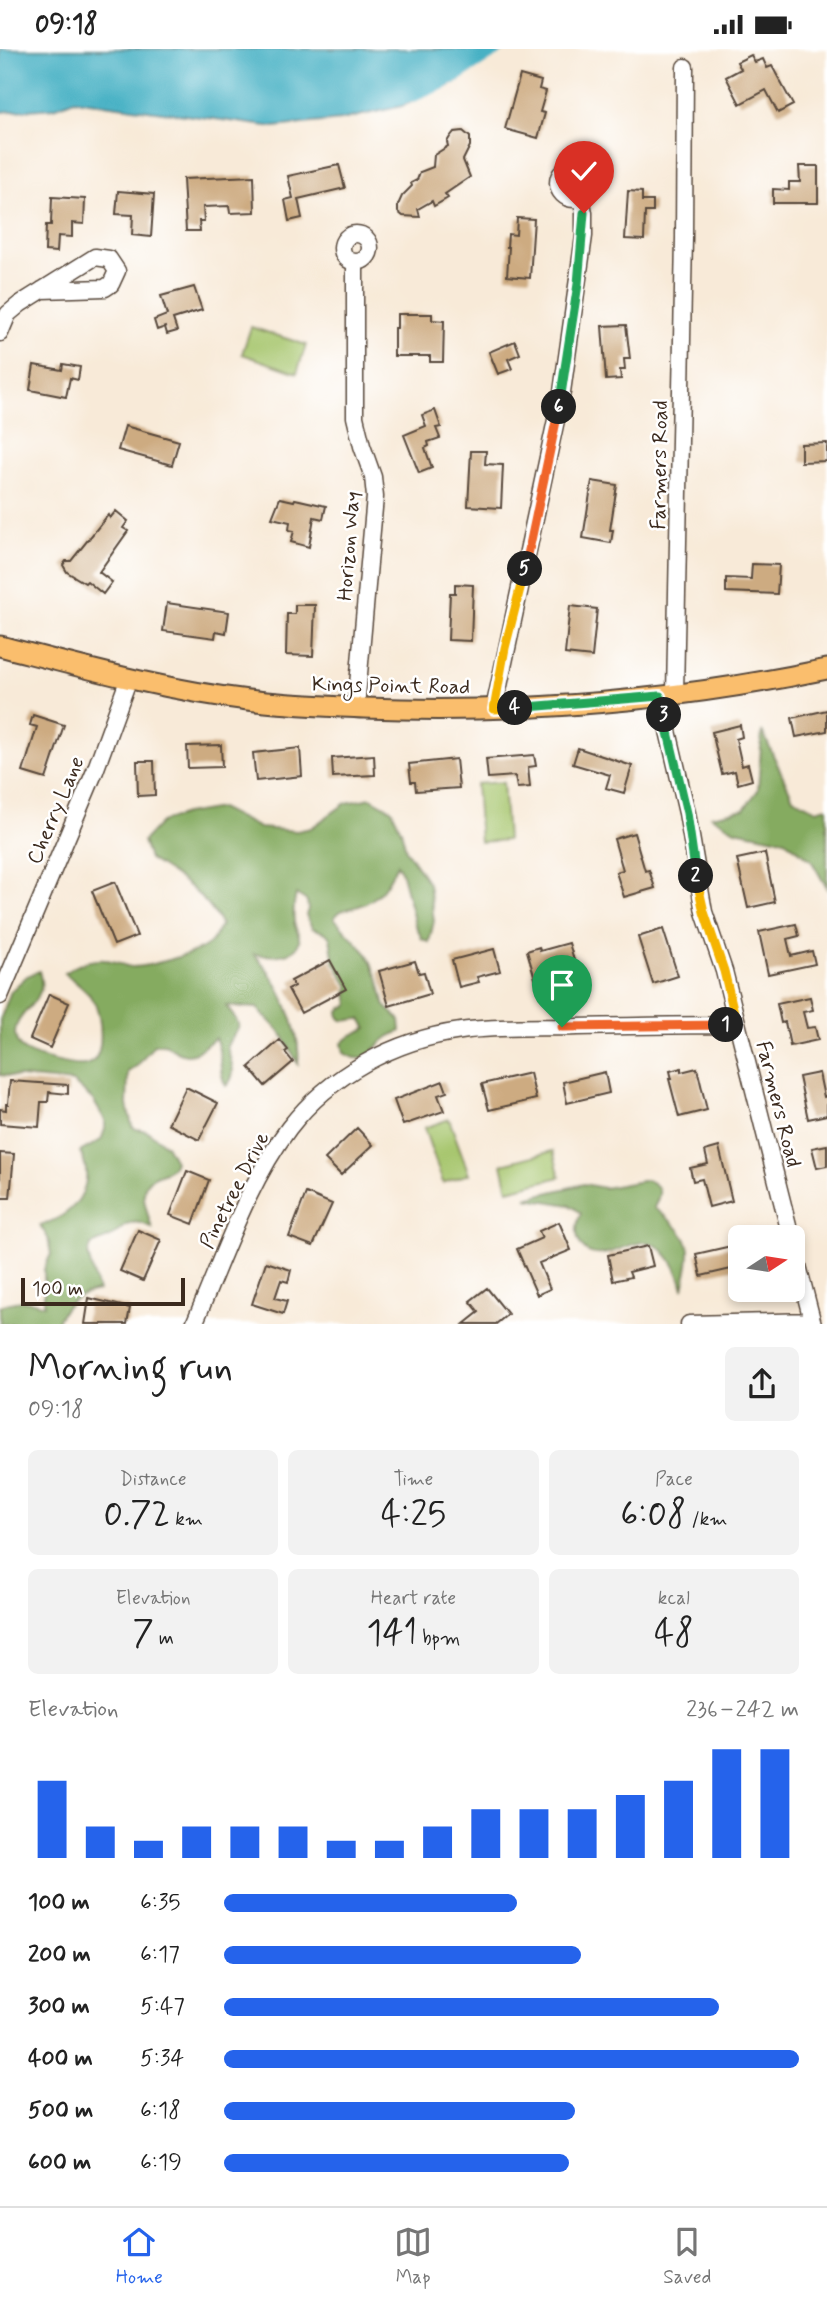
<!DOCTYPE html>
<html lang="en">
<head>
<meta charset="utf-8">
<style>
	:root { --surface:#fff; --page:#f2f2f2; --text:#222; --muted:#767676; --line:#e0e0e0; --accent:#2563eb }
	body { margin:0; font-family:Mynerve,sans-serif; background:var(--page); color:var(--text); height:100vh; display:flex; flex-direction:column; font-size:26px; white-space:nowrap }
	* { box-sizing:border-box; margin:0 }
	p { font-size:23px; color:var(--muted) }
	.icon { flex:none; width:38px; height:38px; fill:none; stroke:currentColor; stroke-width:2; stroke-linecap:round; stroke-linejoin:round }
	.map { position:relative; height:1275px; overflow:hidden }
	.side { display:flex; flex-direction:column; background:var(--surface); flex:1 }
	.side>* { flex:none }
	.needle { width:46px; rotate:78deg }
	.fabs { position:absolute; left:728px; top:1176px; display:grid; gap:14px }
	.fabs a { display:grid; place-items:center; width:77px; height:77px; border-radius:10px; background:var(--surface); box-shadow:0 4px 10px #0003; font-size:35px }
	.scale { position:absolute; left:21px; bottom:18px; width:164px; box-sizing:border-box; padding-left:7px; border:4px solid #3b2a1e; border-top:0; font-size:19px; line-height:24px; white-space:nowrap; color:#3b2a1e; -webkit-text-stroke:5px #fff; paint-order:stroke }
	.pin { position:absolute; display:grid; place-items:center; width:60px; height:60px; color:#fff; margin:-72px -30px; border-radius:50% 50% 50% 0; rotate:-45deg; box-shadow:0 0 7px #0007 }
	.pin .icon { rotate:45deg }
	.km { position:absolute; width:35px; height:35px; margin:-18px; border-radius:50%; background:#222; color:#fff; font-size:19px; line-height:35px; text-align:center }
	.round { display:grid; place-items:center; flex:none; width:74px; height:74px; border-radius:10px; background:var(--page) }
	.summary { display:flex; align-items:center; justify-content:space-between; height:119px; padding:0 28px }
	h1 { font-size:38px; font-weight:600; line-height:52px }
	.figures { display:grid; grid-template-columns:repeat(3,1fr); gap:10px; height:119px; padding:7px 28px }
	.figures div { display:grid; align-content:center; border-radius:10px; background:var(--page); text-align:center }
	.figures b { font-size:35px; font-weight:600 }
	.figures small { font-size:19px; font-weight:400 }
	.figures p { font-size:19px }
	.chart { height:196px; padding:14px 28px }
	.chart p { display:flex; justify-content:space-between }
	.chart svg { width:100%; height:126px; margin-top:7px; stroke:var(--accent); stroke-width:6 }
	ul { padding:0 28px; list-style:none; font-size:23px }
	li { display:grid; grid-template-columns:112px 84px 1fr; align-items:center; height:52px }
	li i { height:18px; border-radius:9px; background:var(--accent) }
	.status { display:flex; justify-content:space-between; align-items:center; height:49px; padding:0 35px; background:var(--surface); direction:ltr }
	.status svg { height:19px; fill:currentColor }
	.menu { display:flex; justify-content:space-around; align-items:center; height:98px; border-top:2px solid var(--line); background:var(--surface); font-size:19px; color:var(--muted) }
	.menu a { display:grid; justify-items:center; gap:4px }
	.menu .active { color:var(--accent) }
	.map>svg:first-child { display:block }
	.green { fill:#a7c66e; stroke:#717846; stroke-width:2 }
	.forest { fill:#85ab61; stroke:#606a40; stroke-width:2 }
	.water { fill:#46b1c4; stroke:#406e71; stroke-width:2 }
	.pier { fill:#f8ead8 }
	.building { fill:#cdab81 }
	.lines { fill:none; stroke-linecap:round; stroke-linejoin:round }
	.minor-casing { stroke:#57473a; stroke-width:19 }
	.major-casing { stroke:#57473a; stroke-width:23 }
	.minor { stroke:#fff; stroke-width:16 }
	.major { stroke:#fabe6d; stroke-width:19 }
	.split-1-casing { stroke:#fff; stroke-width:14 }
	.split-2-casing { stroke:#fff; stroke-width:14 }
	.split-3-casing { stroke:#fff; stroke-width:14 }
	.split-4-casing { stroke:#fff; stroke-width:14 }
	.split-5-casing { stroke:#fff; stroke-width:14 }
	.split-6-casing { stroke:#fff; stroke-width:14 }
	.split-7-casing { stroke:#fff; stroke-width:14 }
	.split-1 { stroke:#f0652b; stroke-width:9 }
	.split-2 { stroke:#f5b400; stroke-width:9 }
	.split-3 { stroke:#22a559; stroke-width:9 }
	.split-4 { stroke:#22a559; stroke-width:9 }
	.split-5 { stroke:#f5b400; stroke-width:9 }
	.split-6 { stroke:#f0652b; stroke-width:9 }
	.split-7 { stroke:#22a559; stroke-width:9 }
	.labels { text-anchor:middle; stroke-width:5; stroke-linejoin:round; paint-order:stroke }
	.street-label { font-size:21px; fill:#3b2a1e; stroke:#fff }
</style>
</head>
<body>
<div class="status"><b>09:18</b><svg viewBox="0 0 49 12"><path d="M0 12V9h3v3zM5 12V6h3v6zM10 12V3h3v9zM15 12V0h3v12zM26 1h20v11H26zM47 4h2v5h-2z"/></svg></div>
<div class="map">
<svg width="827" height="1275" viewBox="0 0 827 1275">
	<rect width="100%" height="100%" fill="#fff"/>
	<filter id="ink" filterUnits="userSpaceOnUse"><feTurbulence type="fractalNoise" baseFrequency=".0143" numOctaves="2"/><feDisplacementMap in="SourceGraphic" scale="14" xChannelSelector="R" yChannelSelector="G"/><feConvolveMatrix kernelMatrix="1 2 1 2 8 2 1 2 1" color-interpolation-filters="sRGB"/></filter>
	<filter id="wash" filterUnits="userSpaceOnUse"><feTurbulence type="fractalNoise" baseFrequency=".00686" numOctaves="4" result="noise"/><feDisplacementMap in="SourceGraphic" scale="28" xChannelSelector="R" yChannelSelector="G"/><feGaussianBlur stdDeviation="1.57" result="paint"/><feColorMatrix in="noise" values="0 0 0 0 0 0 0 0 0 0 0 0 0 0 0 0 0 1.4 0 .05"/><feComposite in="paint" operator="in"/></filter>
	<g filter="url(#wash)">
		<rect width="100%" height="100%" fill="#f8ead8"/>
		<!-- green -->
		<path class="green" d="M251,278L306,296L297,324L242,305Z
			M503,733L507,791L480,793L476,735Z
			M449,1070L469,1125L443,1134L424,1079Z
			M553,1102L560,1128L508,1141L502,1115Z"/>
		<!-- forest -->
		<path class="forest" d="M762,682L793,749L816,761L827,758V839L811,811L785,791L735,781L711,767L744,760L758,741Z
			M371,749L392,761L401,781L406,801L429,835L434,872L429,893L422,890L415,875L401,822L397,815C388,834 380,850 359,857C348,861 342,858 334,869L367,905L378,928L385,957L400,971L401,982C397,984 394,985 390,987C374,996 368,1020 344,1004L342,994L352,986L367,979L361,970C351,969 341,977 338,964L342,959L349,956L347,944L349,938L334,913L330,889L326,884L312,879L306,866L308,860L307,852L296,845C294,853 293,863 294,872C294,880 301,885 299,893C294,910 267,907 254,905C278,929 302,981 298,1015L282,985L257,959L226,957C248,985 236,974 227,997C230,1013 239,1024 226,1037C217,1022 224,1005 215,989C193,1006 189,1014 165,995L154,996L138,1016L128,1023L127,1056L132,1077L136,1080L147,1082L166,1096L175,1112C171,1124 163,1123 154,1128C135,1136 148,1165 152,1179C132,1168 128,1175 112,1187C105,1191 98,1193 91,1196L88,1206L98,1242C75,1246 65,1254 56,1275H0V1257C17,1251 28,1250 44,1256V1220L51,1205L48,1189L40,1176C74,1167 98,1138 80,1103L101,1091L105,1080V1071L93,1051L73,1033L0,1026V971L11,942L27,927L39,922C41,929 43,937 40,943C34,958 10,971 16,990C17,994 22,1001 25,1002C35,1008 78,1020 89,1015C106,1007 101,969 95,954C90,943 74,932 64,924C81,913 96,907 116,913C121,914 126,918 132,918C147,918 200,904 210,894C215,889 218,881 221,875C205,845 177,827 149,810L143,792L161,773L185,765L220,759L259,779L297,782L311,779L346,754Z
			M647,1131C663,1138 661,1144 654,1159C667,1168 687,1184 689,1201C690,1213 685,1229 683,1240C679,1222 663,1188 639,1194C627,1196 615,1203 603,1205C577,1208 572,1181 581,1164L570,1156L526,1149L584,1135L604,1139Z"/>
		<!-- water -->
		<path class="water" d="M0,0H519L428,51L341,71L274,78L74,51L54,59L0,63Z"/>
		<!-- pier -->
		<path class="pier" d="M509,0H521L458,40L429,54L386,65L452,37Z"/>
		<g id="blocks">
			<!-- building -->
			<path class="building" d="M751,6L755,13L763,10L767,19L772,17L793,56L778,64L766,41L740,55L726,28L741,20L737,13Z
				M520,26L541,32L539,40L546,42L540,63L545,64L538,89L505,80Z
				M463,82L470,88V97L463,111L470,128L445,145L448,149L434,157L432,152L418,160L420,168L403,167L398,163V156L402,147L412,137L411,134L417,131L420,123L433,118L434,106L448,97L447,93L450,88L454,83Z
				M339,116L345,139L298,150L302,169L289,172L285,151L293,149L288,127Z
				M799,117H818V154H773V140L789,141V133H800Z
				M254,127L255,163L230,164L229,157L203,158L204,172H199L200,182H186L183,130Z
				M118,142L154,145L151,188L132,186L133,166L116,165Z
				M628,142L642,143V152H653V163H645L644,191L625,190Z
				M52,148L85,150L84,175L72,174V188L58,187L57,203L45,202L46,176H51Z
				M517,169L534,170L530,229L507,227L509,198H507L508,185L516,186Z
				M194,238L202,261L173,270L177,282L167,285L165,278L157,281L154,271L167,266L161,247Z
				M397,265H432V271L444,272L443,313H430V307H394V279H397Z
				M626,276L630,310H624L625,321H620L621,330L606,331L602,277Z
				M515,292L520,305L508,310L512,320L498,325L489,303Z
				M63,315L80,318L78,331L70,329L66,348L30,341L34,316L62,321Z
				M435,361L441,378L436,379L440,389L428,393L429,397L425,399L432,419L419,424L404,386L426,377L422,366Z
				M125,377L179,392L172,416L118,401Z
				M827,394V412L801,413V395Z
				M471,402H486L485,415L503,416L501,459L468,457Z
				M592,432L617,436L610,481H613L611,494L583,489Z
				M280,449L294,452L295,450L326,457L323,470L314,468L309,498L291,493L294,482L289,481L290,473L272,469Z
				M116,462L128,472L123,479L128,482L99,523L112,533L103,545L87,532L85,534L67,523L63,516L66,512H71L108,466L110,469Z
				M752,515L779,516L777,545L726,543V529L751,530Z
				M455,535L473,536L471,592L448,591L450,544H455Z
				M167,554L229,563L226,584L216,582L215,589L163,582Z
				M295,556H315L313,607L286,606L287,565H295Z
				M570,557L597,560L592,608L565,605Z
				M827,661V682L796,688L792,669Z
				M33,666L64,676L46,730L23,723L37,678L30,676Z
				M740,676L742,688L736,690L742,717L748,715L752,731L738,735L735,722L722,725L712,683Z
				M221,696L222,718L188,719L187,697Z
				M300,699L302,727L256,732L253,704Z
				M578,699L632,717L624,744L606,739L610,726L573,715Z
				M374,706L375,726L333,728L332,709Z
				M534,706L536,717L528,718L530,738L517,739L515,727L488,729L486,710Z
				M456,710L459,739L416,742L415,733H411L409,715Z
				M137,712H154L155,746L138,747Z
				M634,784L645,822L649,821L655,839L624,848L616,823L623,821L614,790Z
				M765,804L775,853L748,859L737,810Z
				M115,833L137,887L114,896L92,842Z
				M796,875L799,887L787,890L791,907L812,902L815,915L768,925L759,883Z
				M663,880L678,927L653,935L638,888Z
				M569,894L577,921L536,933L527,902L539,898L540,902Z
				M494,900L500,922L477,928L479,933L459,938L452,911Z
				M330,911L346,940L301,964L288,940L294,937L291,932Z
				M415,912L419,924L424,923L430,945L389,957L379,922Z
				M49,945L69,954L50,999L30,990Z
				M810,948L813,961L803,963L807,979L815,978L818,991L790,997L785,973L781,974L777,955Z
				M280,991L288,1001L285,1003L293,1013L265,1037L249,1018Z
				M681,1019V1023L697,1019L707,1061L679,1068L669,1030H672L670,1022Z
				M605,1023L609,1044L567,1054L563,1033Z
				M530,1024L536,1050L489,1061L482,1035Z
				M819,1024L824,1048L827,1047V1066L808,1070L799,1028Z
				M10,1032L68,1036V1045L49,1043L48,1053H41L39,1078L0,1075V1060L6,1061V1055H8Z
				M443,1032L447,1043L438,1046L444,1062L403,1076L394,1051Z
				M186,1038L218,1054L199,1091L168,1075Z
				M357,1079L373,1096L341,1126L325,1110Z
				M827,1096V1117L817,1119L812,1099Z
				M719,1098L732,1152L709,1158L702,1130L693,1132L690,1119L708,1115L705,1102Z
				M0,1104L14,1105L10,1149H0Z
				M187,1122L209,1131L193,1175L170,1166Z
				M306,1144L332,1155L313,1197L289,1188Z
				M559,1173L571,1201L539,1214L550,1240L537,1246L517,1200L542,1189L539,1182Z
				M138,1181L161,1191L143,1232L120,1222Z
				M740,1195V1218L701,1227L696,1205Z
				M648,1197L653,1217L629,1223L631,1228L613,1232L608,1206Z
				M266,1213L291,1221L288,1233L281,1231L275,1249L287,1252L283,1265L252,1255Z
				M487,1239L508,1265L496,1275H464L479,1263L470,1252Z
				M89,1249L130,1259L127,1275H85Z"/>
		</g>
	</g>
	<g filter="url(#ink)">
		<use href="#blocks" fill-opacity="0" stroke="#57473a" stroke-width="2"/>
		<g class="lines">
			<!-- minor casing -->
			<g class="minor-casing">
				<path id="minor" d="M558 134a16 16 0 1 1 32 0a16 16 0 1 1-32 0Z
					M342 199a14 14 0 1 1 28 0a14 14 0 1 1-28 0Z
					M355,214V368L362,397L373,428L375,448L356,658
					M0,284L8,265L20,255L95,208L109,210L117,222L111,235L105,239L42,241
					M675,645L684,189L685,18
					M660,647L687,764L704,863L724,922L791,1188
					M494,660L562,343L584,187V164L581,148
					M0,947L95,722L129,629
					M793,1197L813,1275
					M194,1275C222,1211 247,1135 289,1079C330,1026 394,991 461,982C498,977 539,979 578,978C631,977 684,976 737,976
					M689,1275L812,1272"/>
			</g>
			<!-- major casing -->
			<g class="major-casing">
				<path id="major" d="M0,597C82,618 164,641 248,651C287,656 325,657 364,659C519,665 675,652 827,620"/>
			</g>
			<!-- minor -->
			<use href="#minor" class="minor"/>
			<!-- major -->
			<use href="#major" class="major"/>
		</g>
	</g>
	<g class="lines" filter="url(#ink)">
		<!-- split-1 casing -->
		<g class="split-1-casing">
			<path id="split-1" d="M562,978L726,976"/>
		</g>
		<!-- split-2 casing -->
		<g class="split-2-casing">
			<path id="split-2" d="M696,827L704,863L724,922L737,976H726"/>
		</g>
		<!-- split-3 casing -->
		<g class="split-3-casing">
			<path id="split-3" d="M664,666L687,764L696,827"/>
		</g>
		<!-- split-4 casing -->
		<g class="split-4-casing">
			<path id="split-4" d="M515,659L660,647L664,666"/>
		</g>
		<!-- split-5 casing -->
		<g class="split-5-casing">
			<path id="split-5" d="M515,659L494,660L505,599L525,520"/>
		</g>
		<!-- split-6 casing -->
		<g class="split-6-casing">
			<path id="split-6" d="M525,520L559,358"/>
		</g>
		<!-- split-7 casing -->
		<g class="split-7-casing">
			<path id="split-7" d="M559,358L578,235L584,164"/>
		</g>
		<!-- split-1 -->
		<use href="#split-1" class="split-1"/>
		<!-- split-2 -->
		<use href="#split-2" class="split-2"/>
		<!-- split-3 -->
		<use href="#split-3" class="split-3"/>
		<!-- split-4 -->
		<use href="#split-4" class="split-4"/>
		<!-- split-5 -->
		<use href="#split-5" class="split-5"/>
		<!-- split-6 -->
		<use href="#split-6" class="split-6"/>
		<!-- split-7 -->
		<use href="#split-7" class="split-7"/>
	</g>
	<g class="labels">
		<!-- street labels -->
		<g class="street-label">
			<text transform="translate(659 416) rotate(-89)" y="7">Farmers Road</text>
			<text transform="translate(348 497) rotate(-86)" y="7">Horizon Way</text>
			<text transform="translate(391 636) rotate(1)" y="7">Kings Point Road</text>
			<text transform="translate(55 761) rotate(-67)" y="7">Cherry Lane</text>
			<text transform="translate(779 1055) rotate(76)" y="7">Farmers Road</text>
			<text transform="translate(234 1141) rotate(-63)" y="7">Pinetree Drive</text>
		</g>
	</g>
</svg>
<div class="fabs">
<a><svg class="needle" viewBox="-14 -14 28 28"><path d="M0-13l5 13h-10z" fill="#e53935"/><path d="M0 13l5-13h-10z" fill="#767676"/></svg></a>
</div>
<div class="scale">100 m</div>
<div class="pin" style="left:562px;top:978px;background:#1e9e55"><svg class="icon" aria-label="arrive" viewBox="0 0 24 24"><path d="M6 21V4h12l-3 4 3 4H6"/></svg></div>
<div class="pin" style="left:584px;top:164px;background:#d93025"><svg class="icon" aria-label="check" viewBox="0 0 24 24"><path d="M5 12l5 5 9-10"/></svg></div>
<b class="km" style="left:726px;top:976px">1</b>
<b class="km" style="left:696px;top:827px">2</b>
<b class="km" style="left:664px;top:666px">3</b>
<b class="km" style="left:515px;top:659px">4</b>
<b class="km" style="left:525px;top:520px">5</b>
<b class="km" style="left:559px;top:358px">6</b>
</div>
<section class="side">
<div class="summary"><div><h1>Morning run</h1><p>09:18</p></div><a class="round"><svg class="icon" aria-label="share" viewBox="0 0 24 24"><path d="M12 15V3M7 8l5-5 5 5M5 13v7h14v-7"/></svg></a></div>
<div class="figures">
<div><p>Distance</p><b>0.72<small> km</small></b></div>
<div><p>Time</p><b>4:25</b></div>
<div><p>Pace</p><b>6:08<small> /km</small></b></div>
</div>
<div class="figures">
<div><p>Elevation</p><b>7<small> m</small></b></div>
<div><p>Heart rate</p><b>141<small> bpm</small></b></div>
<div><p>kcal</p><b>48</b></div>
</div>
<div class="chart"><p><span>Elevation</span>236–242 m</p>
<svg viewBox="0 0 160 44" preserveAspectRatio="none"><path d="M5 44V17M15 44V33M25 44V38M35 44V33M45 44V33M55 44V33M65 44V38M75 44V38M85 44V33M95 44V27M105 44V27M115 44V27M125 44V22M135 44V17M145 44V6M155 44V6"/></svg>
</div>
<ul>
<li><b>100 m</b>6:35<i style="width:51%"></i></li>
<li><b>200 m</b>6:17<i style="width:62%"></i></li>
<li><b>300 m</b>5:47<i style="width:86%"></i></li>
<li><b>400 m</b>5:34<i style="width:100%"></i></li>
<li><b>500 m</b>6:18<i style="width:61%"></i></li>
<li><b>600 m</b>6:19<i style="width:60%"></i></li>
</ul>
</section>
<nav class="menu">
<a class="active"><svg class="icon" aria-label="home" viewBox="0 0 24 24"><path d="M3 11l9-7 9 7M6 9v11h12V9"/></svg>Home</a>
<a><svg class="icon" aria-label="map" viewBox="0 0 24 24"><path d="M3 6l6-2 6 2 6-2v14l-6 2-6-2-6 2zM9 4v14M15 6v14"/></svg>Map</a>
<a><svg class="icon" aria-label="saved" viewBox="0 0 24 24"><path d="M7 4h10v16l-5-4-5 4z"/></svg>Saved</a>
</nav>
</body>
</html>
